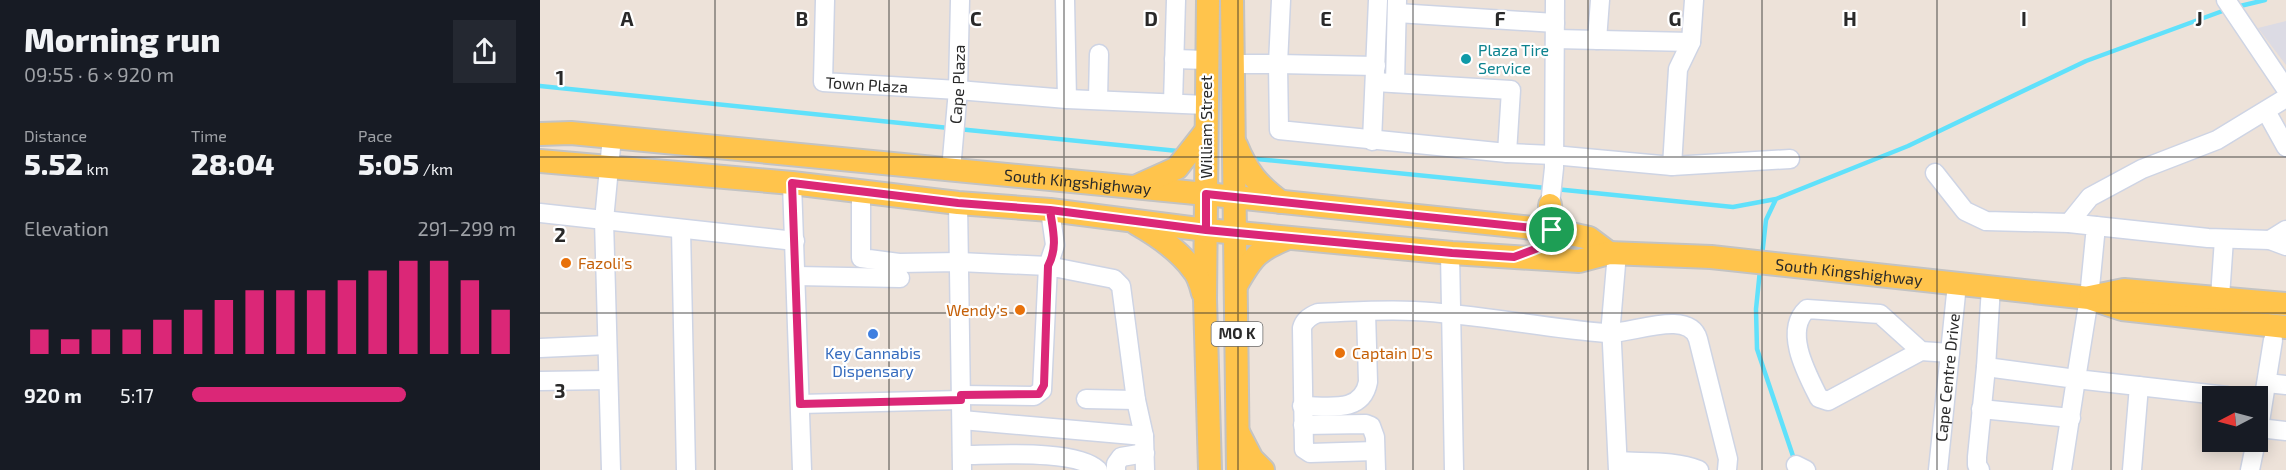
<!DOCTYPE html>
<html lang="en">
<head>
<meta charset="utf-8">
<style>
	:root { --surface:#171b24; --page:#242831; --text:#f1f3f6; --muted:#9ea1a6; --accent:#db2777 }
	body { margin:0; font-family:"Exo 2",sans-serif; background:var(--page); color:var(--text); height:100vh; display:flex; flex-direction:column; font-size:22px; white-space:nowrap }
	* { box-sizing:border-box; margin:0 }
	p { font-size:20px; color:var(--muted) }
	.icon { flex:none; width:33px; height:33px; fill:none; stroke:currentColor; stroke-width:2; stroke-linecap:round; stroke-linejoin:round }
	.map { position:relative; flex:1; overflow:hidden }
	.sheet { display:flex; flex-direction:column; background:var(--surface); width:540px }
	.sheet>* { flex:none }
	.needle { width:39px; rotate:264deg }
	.fabs { position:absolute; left:1662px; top:386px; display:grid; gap:12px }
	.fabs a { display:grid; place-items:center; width:66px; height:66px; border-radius:0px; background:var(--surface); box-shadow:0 3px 15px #0003; font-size:30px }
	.pin { position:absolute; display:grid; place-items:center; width:51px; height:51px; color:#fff; margin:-26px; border:3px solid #fff; border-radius:50%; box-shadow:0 2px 6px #0007 }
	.round { display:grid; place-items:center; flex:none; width:63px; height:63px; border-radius:0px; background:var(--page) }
	.head { display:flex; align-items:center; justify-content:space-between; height:102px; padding:0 24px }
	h1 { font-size:33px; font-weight:800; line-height:45px }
	.metrics { display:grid; grid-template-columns:repeat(3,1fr); gap:9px; height:102px; padding:6px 24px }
	.metrics div { display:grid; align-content:center }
	.metrics b { font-size:30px; font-weight:800 }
	.metrics small { font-size:16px; font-weight:400 }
	.metrics p { font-size:16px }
	.chart { height:168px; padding:12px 24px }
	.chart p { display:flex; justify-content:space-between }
	.chart svg { width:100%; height:108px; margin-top:6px; stroke:var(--accent); stroke-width:6 }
	ul { padding:0 24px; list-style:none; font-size:20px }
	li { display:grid; grid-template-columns:96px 72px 1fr; align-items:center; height:45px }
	li i { height:15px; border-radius:8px; background:var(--accent) }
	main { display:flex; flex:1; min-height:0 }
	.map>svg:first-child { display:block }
	.industrial { fill:#dcdbe4 }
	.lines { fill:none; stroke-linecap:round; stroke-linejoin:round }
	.stream { stroke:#60e1fb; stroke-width:4.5 }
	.minor-casing { stroke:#ced4e4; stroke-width:21 }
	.major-casing { stroke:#c3c3c3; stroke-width:26 }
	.minor { stroke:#fff; stroke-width:18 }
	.major { stroke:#ffc44c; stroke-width:22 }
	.route-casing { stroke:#fff; stroke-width:12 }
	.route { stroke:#db2777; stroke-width:8 }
	.grid { fill:none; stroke:#292929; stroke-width:1.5; stroke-opacity:0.55 }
	.culture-dot { fill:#0f9aa8; stroke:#fff; stroke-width:2 }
	.food-dot { fill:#e8710a; stroke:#fff; stroke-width:2 }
	.shop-dot { fill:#3f7fe0; stroke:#fff; stroke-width:2 }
	.labels { text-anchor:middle; stroke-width:4.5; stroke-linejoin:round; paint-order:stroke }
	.shield { fill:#fff; stroke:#696969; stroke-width:1.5 }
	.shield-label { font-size:15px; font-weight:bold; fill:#292929 }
	.culture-label { font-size:16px; fill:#0d838f; stroke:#fff; text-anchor:start }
	.street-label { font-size:16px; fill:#292929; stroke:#fff }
	.food-label { font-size:16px; fill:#c56008; stroke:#fff; text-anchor:start }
	.shop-label { font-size:16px; fill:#366cbe; stroke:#fff }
	.grid-label { font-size:20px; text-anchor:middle; font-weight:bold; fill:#292929; stroke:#fff; stroke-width:4.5; stroke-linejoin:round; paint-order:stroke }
</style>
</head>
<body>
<main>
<section class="sheet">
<div class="head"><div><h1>Morning run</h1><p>09:55 · 6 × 920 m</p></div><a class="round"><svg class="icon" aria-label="share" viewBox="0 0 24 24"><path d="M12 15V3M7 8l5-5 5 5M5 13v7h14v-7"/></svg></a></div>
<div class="metrics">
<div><p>Distance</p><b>5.52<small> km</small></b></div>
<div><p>Time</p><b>28:04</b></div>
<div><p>Pace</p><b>5:05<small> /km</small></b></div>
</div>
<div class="chart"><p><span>Elevation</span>291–299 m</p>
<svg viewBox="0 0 160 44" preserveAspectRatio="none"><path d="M5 44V34M15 44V38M25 44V34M35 44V34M45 44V30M55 44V26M65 44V22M75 44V18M85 44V18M95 44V18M105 44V14M115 44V10M125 44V6M135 44V6M145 44V14M155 44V26"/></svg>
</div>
<ul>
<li><b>920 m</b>5:17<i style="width:66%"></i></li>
</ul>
</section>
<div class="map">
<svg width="1746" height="470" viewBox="0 0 1746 470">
	<rect width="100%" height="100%" fill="#ede2d9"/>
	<!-- industrial -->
	<path class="industrial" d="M1746,21V65L1718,28Z"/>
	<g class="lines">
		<!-- stream -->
		<path class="stream" d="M1696,7L1725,0
			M0,86L409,128
			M418,129L638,151
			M717,159L1006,188
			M1015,189L1193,207L1236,199
			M1222,256L1226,220L1236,199L1368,146L1546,61L1688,9
			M1220,270L1216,309L1217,349L1255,462"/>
		<!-- minor casing -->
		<g class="minor-casing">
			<g id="minor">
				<path id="s1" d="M285,0L283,82L418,90L527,99L525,0"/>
				<path d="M741,0L738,64L836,66"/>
				<path d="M1686,0L1746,89"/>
				<path d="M857,13L1015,23"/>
				<path d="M1015,39L1151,42"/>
				<path d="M1057,40L1060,0"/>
				<path d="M634,59L667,60"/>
				<path d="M693,64H738L739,130L967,153L1013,155L1132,166L1250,159"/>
				<path d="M835,82L971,90L967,153"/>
				<path d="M855,83L857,0"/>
				<path d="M527,99L666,105"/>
				<path d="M558,100L559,54"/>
				<path d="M633,103L636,0"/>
				<path d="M1726,111L1746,147"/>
				<path d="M832,141L838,0"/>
				<path d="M1132,166L1138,69L1151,42L1154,0"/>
				<path id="s2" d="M411,170L418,90L420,0"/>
				<path d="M1395,173L1425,211L1446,221L1529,223L1556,226L1549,298L1536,379L1687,396"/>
				<path d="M252,183L262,470"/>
				<path d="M321,193V258L359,263L419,262L508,266L515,245L510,210"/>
				<path d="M418,203L422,470"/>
				<path d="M1010,205L1014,168L1015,0"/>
				<path d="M0,213L255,241"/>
				<path d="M1529,223L1550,197L1602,169L1677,140L1746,98"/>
				<path d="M1556,226L1668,238L1730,240L1746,246"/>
				<path d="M141,229L146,470"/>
				<path d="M1730,240L1746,230"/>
				<path d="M910,253L914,470"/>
				<path d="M1077,253L1071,323L1078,470"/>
				<path d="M256,276L360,278"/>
				<path d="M1680,297L1684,239"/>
				<path d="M0,348L67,345"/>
				<path d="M1381,351L1340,314L1267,309C1243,331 1267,374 1279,398L1288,401L1381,351L1410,353"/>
				<path d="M1446,367L1536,379L1522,470"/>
				<path d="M0,381L68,380"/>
				<path d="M1727,383L1746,385"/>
				<path d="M421,395L494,396L502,390L508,266L574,279L581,286L596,400L604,436L605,470"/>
				<path d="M546,399L596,400"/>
				<path d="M260,404L421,400"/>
				<path d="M762,406C788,406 822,414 828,382L826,312"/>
				<path d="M1441,409L1531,418"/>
				<path d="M422,420L604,436"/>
				<path d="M763,425L826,424L831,426L835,437L836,470"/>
				<path d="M1719,428L1746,431"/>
				<path d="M1718,434L1733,340"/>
				<path d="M835,451L770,453L764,449L762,328C764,320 770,316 778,313C809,312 843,309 874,311C938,314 1002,328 1066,333C1089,335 1149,308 1158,339L1188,459L1187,470"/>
				<path d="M422,455C454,455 537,449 558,470"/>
				<path d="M1078,461C1104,463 1134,460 1159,470"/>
				<path d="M1256,465L1266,470"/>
				<path d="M71,470L64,220L72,137"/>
				<path d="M576,470V464L581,457L605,453"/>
				<path id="s3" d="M1398,470L1417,284"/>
				<path d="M1440,470L1437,465V457L1446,367L1451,287"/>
				<path d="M1592,470L1599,386"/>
				<path d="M1710,470L1716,441"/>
			</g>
		</g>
		<!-- major casing -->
		<g class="major-casing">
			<g id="major">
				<path d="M668,0L665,299L670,470"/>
				<path d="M692,0L698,470"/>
				<path id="s4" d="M0,134L31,133L666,194L1012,230L1049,238L1069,253"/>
				<path d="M696,145C707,172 718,185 741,202"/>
				<path id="s5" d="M0,161L252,183L418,203L510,210L666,230L912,253L1039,261L1069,253L1171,257L1549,298L1582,309L1746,327"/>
				<path d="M597,186L637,168L666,131"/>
				<path d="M597,224C618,236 640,251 654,271C659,277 661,286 663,293"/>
				<path d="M1004,242L1012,230L1010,205"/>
				<path d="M697,284C713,256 718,250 748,238"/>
				<path d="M1550,297L1584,290L1746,304"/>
				<path d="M699,434L712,459L723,470"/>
			</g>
		</g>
		<!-- minor -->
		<use href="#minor" class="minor"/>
		<!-- major -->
		<use href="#major" class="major"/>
	</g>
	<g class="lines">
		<!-- route casing -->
		<g class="route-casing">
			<path id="route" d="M1012,230L998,248L974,257L912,253L666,230L510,210L418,203L252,183L260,404L421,400V395L499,394L504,385L508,266C518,247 513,231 510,210L666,230V194L1012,230"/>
		</g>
		<!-- route -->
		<use href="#route" class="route"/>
	</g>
	<!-- grid -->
	<path class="grid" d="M175,0V470M349,0V470M524,0V470M698,0V470M873,0V470M1048,0V470M1222,0V470M1397,0V470M1571,0V470M0,157H1746M0,313H1746"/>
	<!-- markers -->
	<circle class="culture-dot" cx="926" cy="59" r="6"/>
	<g class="food-dot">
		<circle cx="26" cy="263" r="6"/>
		<circle cx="480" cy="310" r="6"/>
		<circle cx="800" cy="353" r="6"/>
	</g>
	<circle class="shop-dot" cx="333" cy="334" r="6"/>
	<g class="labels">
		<!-- shield labels -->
		<rect class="shield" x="671.5" y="322" width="51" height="24" rx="4.5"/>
		<g class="shield-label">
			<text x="697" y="339">MO K</text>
		</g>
		<!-- culture labels -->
		<g class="culture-label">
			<text x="938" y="56">Plaza Tire<tspan x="938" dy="18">Service</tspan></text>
		</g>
		<!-- street labels -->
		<g class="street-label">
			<text dy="6" stroke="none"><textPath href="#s1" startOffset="126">Town Plaza</textPath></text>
			<text dy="6" stroke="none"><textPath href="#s2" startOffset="86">Cape Plaza</textPath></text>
			<text transform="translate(666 127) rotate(-90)" y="6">William Street</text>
			<text dy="6" stroke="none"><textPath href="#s4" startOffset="540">South Kingshighway</textPath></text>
			<text dy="6" stroke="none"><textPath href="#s5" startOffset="1316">South Kingshighway</textPath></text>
			<text dy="6" stroke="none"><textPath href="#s3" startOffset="93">Cape Centre Drive</textPath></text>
		</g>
		<!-- food labels -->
		<g class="food-label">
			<text x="38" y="269">Fazoli's</text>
			<text x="468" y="316" text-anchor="end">Wendy's</text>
			<text x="812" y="359">Captain D's</text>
		</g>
		<!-- shop labels -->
		<g class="shop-label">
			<text x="333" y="359">Key Cannabis<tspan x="333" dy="18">Dispensary</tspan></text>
		</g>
	</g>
	<g class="grid-label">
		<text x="87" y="26">A</text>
		<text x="262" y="26">B</text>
		<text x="436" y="26">C</text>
		<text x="611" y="26">D</text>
		<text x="786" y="26">E</text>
		<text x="960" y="26">F</text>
		<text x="1135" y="26">G</text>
		<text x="1310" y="26">H</text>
		<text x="1484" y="26">I</text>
		<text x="1659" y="26">J</text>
		<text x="20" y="85">1</text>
		<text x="20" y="242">2</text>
		<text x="20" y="398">3</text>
	</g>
</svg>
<div class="fabs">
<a><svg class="needle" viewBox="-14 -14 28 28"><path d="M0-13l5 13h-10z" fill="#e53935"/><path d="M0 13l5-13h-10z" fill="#9ea1a6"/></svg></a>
</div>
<div class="pin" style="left:1012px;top:230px;background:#1e9e55"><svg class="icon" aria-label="arrive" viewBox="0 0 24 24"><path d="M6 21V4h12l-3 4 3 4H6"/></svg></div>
</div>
</main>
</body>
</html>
